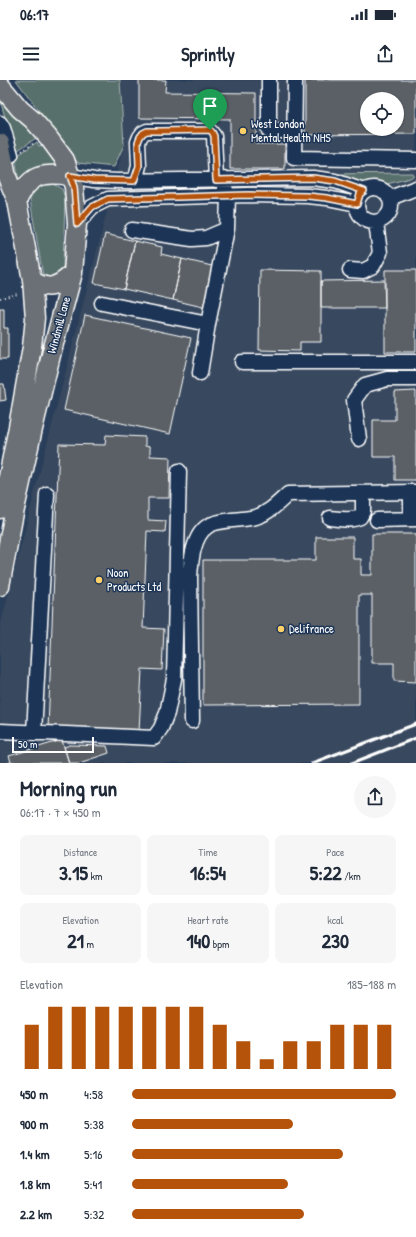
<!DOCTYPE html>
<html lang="en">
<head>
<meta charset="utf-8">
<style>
	:root { --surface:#fff; --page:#f6f6f7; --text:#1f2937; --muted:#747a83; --accent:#b45309 }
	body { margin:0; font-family:"Patrick Hand",sans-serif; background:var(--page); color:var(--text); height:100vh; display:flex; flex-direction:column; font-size:15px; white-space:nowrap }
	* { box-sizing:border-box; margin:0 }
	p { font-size:13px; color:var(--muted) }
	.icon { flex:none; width:22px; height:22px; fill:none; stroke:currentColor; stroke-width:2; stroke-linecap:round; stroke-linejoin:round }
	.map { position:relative; height:683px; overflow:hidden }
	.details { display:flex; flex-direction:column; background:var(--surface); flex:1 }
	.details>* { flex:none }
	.controls { position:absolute; left:360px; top:12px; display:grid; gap:8px }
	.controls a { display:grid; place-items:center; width:44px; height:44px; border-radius:50%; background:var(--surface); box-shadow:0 1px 3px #0004; font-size:20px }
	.scale { position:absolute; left:12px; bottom:10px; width:82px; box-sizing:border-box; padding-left:4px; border:2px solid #fff; border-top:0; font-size:11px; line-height:14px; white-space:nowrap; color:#fff; -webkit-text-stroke:3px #1d3557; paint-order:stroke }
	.pin { position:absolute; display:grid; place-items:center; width:34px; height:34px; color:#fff; margin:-41px -17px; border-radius:50% 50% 50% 0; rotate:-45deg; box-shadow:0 0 4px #0007 }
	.pin .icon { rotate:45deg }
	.round { display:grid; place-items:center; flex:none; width:42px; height:42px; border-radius:21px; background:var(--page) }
	.headline { display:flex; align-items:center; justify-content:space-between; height:68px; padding:0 20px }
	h1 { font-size:22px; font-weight:800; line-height:30px }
	.figures { display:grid; grid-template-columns:repeat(3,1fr); gap:6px; height:68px; padding:4px 20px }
	.figures div { display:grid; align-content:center; border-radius:8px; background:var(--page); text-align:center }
	.figures b { font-size:20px; font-weight:800 }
	.figures small { font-size:11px; font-weight:400 }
	.figures p { font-size:11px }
	.chart { height:112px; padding:8px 20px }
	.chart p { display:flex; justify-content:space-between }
	.chart svg { width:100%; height:72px; margin-top:4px; stroke:var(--accent); stroke-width:6 }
	ul { padding:0 20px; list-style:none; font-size:13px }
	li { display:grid; grid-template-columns:64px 48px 1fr; align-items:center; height:30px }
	li i { height:10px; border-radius:5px; background:var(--accent) }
	.status { display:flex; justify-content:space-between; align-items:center; height:28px; padding:0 20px; background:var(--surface); direction:ltr }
	.status svg { height:11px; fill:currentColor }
	header { display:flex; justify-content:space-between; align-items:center; height:52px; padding:0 20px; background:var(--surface); font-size:18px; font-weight:800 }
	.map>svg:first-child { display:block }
	.built { fill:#38485e; fill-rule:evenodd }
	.green { fill:#58706c; stroke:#acb8b6 }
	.building { fill:#5a6066; stroke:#fff; fill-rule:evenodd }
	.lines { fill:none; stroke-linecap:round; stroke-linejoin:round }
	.minor-casing { stroke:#fff; stroke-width:17 }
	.major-casing { stroke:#fff; stroke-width:21 }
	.path { stroke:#fff; stroke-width:2; stroke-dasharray:1 3; stroke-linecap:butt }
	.minor { stroke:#1d3557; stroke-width:14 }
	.major { stroke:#6a7074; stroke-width:18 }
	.rail { stroke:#fff; stroke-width:3 }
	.route-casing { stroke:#fff; stroke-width:8 }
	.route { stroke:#b45309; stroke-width:5 }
	.poi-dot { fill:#ffd166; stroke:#1d3557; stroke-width:1.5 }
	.labels { text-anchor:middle; stroke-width:3; stroke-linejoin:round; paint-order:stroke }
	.poi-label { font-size:12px; fill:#fff; stroke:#1d3557; text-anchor:start }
	.street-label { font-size:12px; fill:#fff; stroke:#1d3557 }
</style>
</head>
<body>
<div class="status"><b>06:17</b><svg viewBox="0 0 49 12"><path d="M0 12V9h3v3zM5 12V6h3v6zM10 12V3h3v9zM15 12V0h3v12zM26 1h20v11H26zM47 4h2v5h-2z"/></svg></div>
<header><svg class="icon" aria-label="menu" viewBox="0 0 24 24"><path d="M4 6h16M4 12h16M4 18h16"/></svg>Sprintly<svg class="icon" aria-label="share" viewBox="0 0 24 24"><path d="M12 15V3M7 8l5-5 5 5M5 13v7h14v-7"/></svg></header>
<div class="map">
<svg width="416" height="683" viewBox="0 0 416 683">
	<rect width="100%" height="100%" fill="#293e5a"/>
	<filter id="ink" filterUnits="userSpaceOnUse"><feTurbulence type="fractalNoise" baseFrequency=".025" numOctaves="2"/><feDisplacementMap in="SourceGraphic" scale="8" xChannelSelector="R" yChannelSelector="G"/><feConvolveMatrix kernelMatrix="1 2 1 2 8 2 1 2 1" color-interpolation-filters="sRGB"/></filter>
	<g filter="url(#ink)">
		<!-- built -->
		<path class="built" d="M120,0H416V683H0V662L14,661L15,644L4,643L0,641V547L124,65ZM367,19H397V49H367Z"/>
		<!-- green -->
		<path class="green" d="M16,0H120L124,65L114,87L78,83Z
			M0,14L39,56L15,72L0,20Z
			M37,62L39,66L43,65L58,87L19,103L15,77Z
			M413,93V96L410,98L375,107H369L328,94Z
			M43,104H53L62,109L65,118L63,189L59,195L51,198L43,194L42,190L30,120L34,109Z"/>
		<!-- building -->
		<path class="building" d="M139,0H166L165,12L256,13V64H285V89H230V39L139,38Z
			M305,0H416V54L305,55ZM367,19H397V49H367Z
			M241,106H253V113H241Z
			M105,154L135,161L124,209L94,203Z
			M135,161L162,167L161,174L182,179L173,220L124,209Z
			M182,179L216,187L207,228L173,220Z
			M260,190L321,191V262H300V271L259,270Z
			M385,190H416V272H385Z
			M384,200L385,228H321V201Z
			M0,229H4V248H8V279H0Z
			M85,235L191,258L170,354L64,330Z
			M0,304H4L6,320L0,321Z
			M416,311V400H395V377H373V340H395V312Z
			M106,355L145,357V366L150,367V376L170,377L169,418H148V440L166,441L165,452L147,451L143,548L164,549L162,590L142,589L139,652L48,649L59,364L105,365Z
			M372,454H416V602L394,601V583H372V515H359V624L203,625V480H316V457H353V479H361V495H372Z
			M62,660L69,683H8L11,682L9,676Z
			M70,665L107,666L109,673L79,683H69L64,667Z"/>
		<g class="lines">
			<!-- minor casing -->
			<g class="minor-casing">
				<path id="minor" d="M269,0V51H295
					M295,0L294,78L416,80
					M0,43L3,48L11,75
					M70,96L94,100L118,101L313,98L335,101L364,111
					M135,101L139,86L138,62L140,57L143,53L147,51H210L214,56L216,100
					M357 125a17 17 0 1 1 34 0a17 17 0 1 1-34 0Z
					M390,118L416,108
					M77,144L92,127L108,119L248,115L308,116L327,118L357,124
					M132,150L192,159L206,158L227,149
					M350,190L363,191L373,186L380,173L376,142
					M102,223L208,244
					M242,282H416
					M200,293L208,244L227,149L228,115L225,108
					M359,359L354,320L365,305L387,299H416
					M330,438C340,439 351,441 360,437L363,431V413
					M411,439V412
					M377,440L416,439
					M192,641L190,497C191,481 193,455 208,446C214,442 225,441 232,440C240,439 248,439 256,437C269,433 278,423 288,414L416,412
					M0,651L154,658L161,648L167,633L174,599L179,391
					M34,653L47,414"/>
			</g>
			<!-- major casing -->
			<g class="major-casing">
				<path id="major" d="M0,5L20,29L33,40L48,57L65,80L74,107L77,144L73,193L52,271L33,349L13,438L0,506
					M0,63L7,97L17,121L32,200L35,238L32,267L18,347L7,402L0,429
					M17,121C30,94 42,92 70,96
					M32,200C48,212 59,206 73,193"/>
			</g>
			<!-- path -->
			<path class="path" d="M22,71L34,63
				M0,218L18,214"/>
			<!-- minor -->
			<use href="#minor" class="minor"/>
			<!-- major -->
			<use href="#major" class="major"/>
			<!-- rail -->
			<path class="rail" d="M312,683L416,644
				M352,683L416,658"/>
		</g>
	</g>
	<g class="lines" filter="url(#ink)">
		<!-- route casing -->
		<g class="route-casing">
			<path id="route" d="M210,50L212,52L214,56L216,100L313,98L335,101L364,111L360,114L357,124L327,118L308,116L248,115L108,119L92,127L77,144L74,107L70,96L94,100L134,101L139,86L138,62L140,57L143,53L147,51H160Z"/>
		</g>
		<!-- route -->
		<use href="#route" class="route"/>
	</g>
	<!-- markers -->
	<g class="poi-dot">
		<circle cx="243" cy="51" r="4"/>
		<circle cx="99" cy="500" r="4"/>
		<circle cx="281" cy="549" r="4"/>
	</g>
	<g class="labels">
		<!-- poi labels -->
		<g class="poi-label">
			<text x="251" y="48">West London<tspan x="251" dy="14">Mental Health NHS</tspan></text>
			<text x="107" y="497">Noon<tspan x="107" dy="14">Products Ltd</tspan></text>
			<text x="289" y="553">Delifrance</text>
		</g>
		<!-- street labels -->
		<g class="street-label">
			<text transform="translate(59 245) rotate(-75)" y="4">Windmill Lane</text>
		</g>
	</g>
</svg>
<div class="controls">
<a><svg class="icon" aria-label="locate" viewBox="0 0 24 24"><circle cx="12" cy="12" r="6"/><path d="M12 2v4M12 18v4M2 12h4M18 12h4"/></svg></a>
</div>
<div class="scale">50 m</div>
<div class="pin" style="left:210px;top:50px;background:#1e9e55"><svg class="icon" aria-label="arrive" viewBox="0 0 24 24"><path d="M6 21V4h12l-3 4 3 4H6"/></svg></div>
</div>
<section class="details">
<div class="headline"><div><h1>Morning run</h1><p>06:17 · 7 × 450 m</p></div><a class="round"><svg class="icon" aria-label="share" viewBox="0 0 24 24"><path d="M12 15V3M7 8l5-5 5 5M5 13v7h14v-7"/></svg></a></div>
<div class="figures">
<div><p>Distance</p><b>3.15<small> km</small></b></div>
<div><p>Time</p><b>16:54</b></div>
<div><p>Pace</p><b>5:22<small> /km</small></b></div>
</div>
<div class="figures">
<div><p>Elevation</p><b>21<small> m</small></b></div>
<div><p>Heart rate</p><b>140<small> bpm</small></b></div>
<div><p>kcal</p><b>230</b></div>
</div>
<div class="chart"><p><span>Elevation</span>185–188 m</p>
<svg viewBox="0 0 160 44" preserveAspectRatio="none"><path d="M5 44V17M15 44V6M25 44V6M35 44V6M45 44V6M55 44V6M65 44V6M75 44V6M85 44V17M95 44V27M105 44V38M115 44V27M125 44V27M135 44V17M145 44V17M155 44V17"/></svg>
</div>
<ul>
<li><b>450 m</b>4:58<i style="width:100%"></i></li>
<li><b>900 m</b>5:38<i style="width:61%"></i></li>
<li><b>1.4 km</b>5:16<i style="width:80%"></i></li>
<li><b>1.8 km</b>5:41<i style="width:59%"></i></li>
<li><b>2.2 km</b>5:32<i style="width:65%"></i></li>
</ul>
</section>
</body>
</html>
